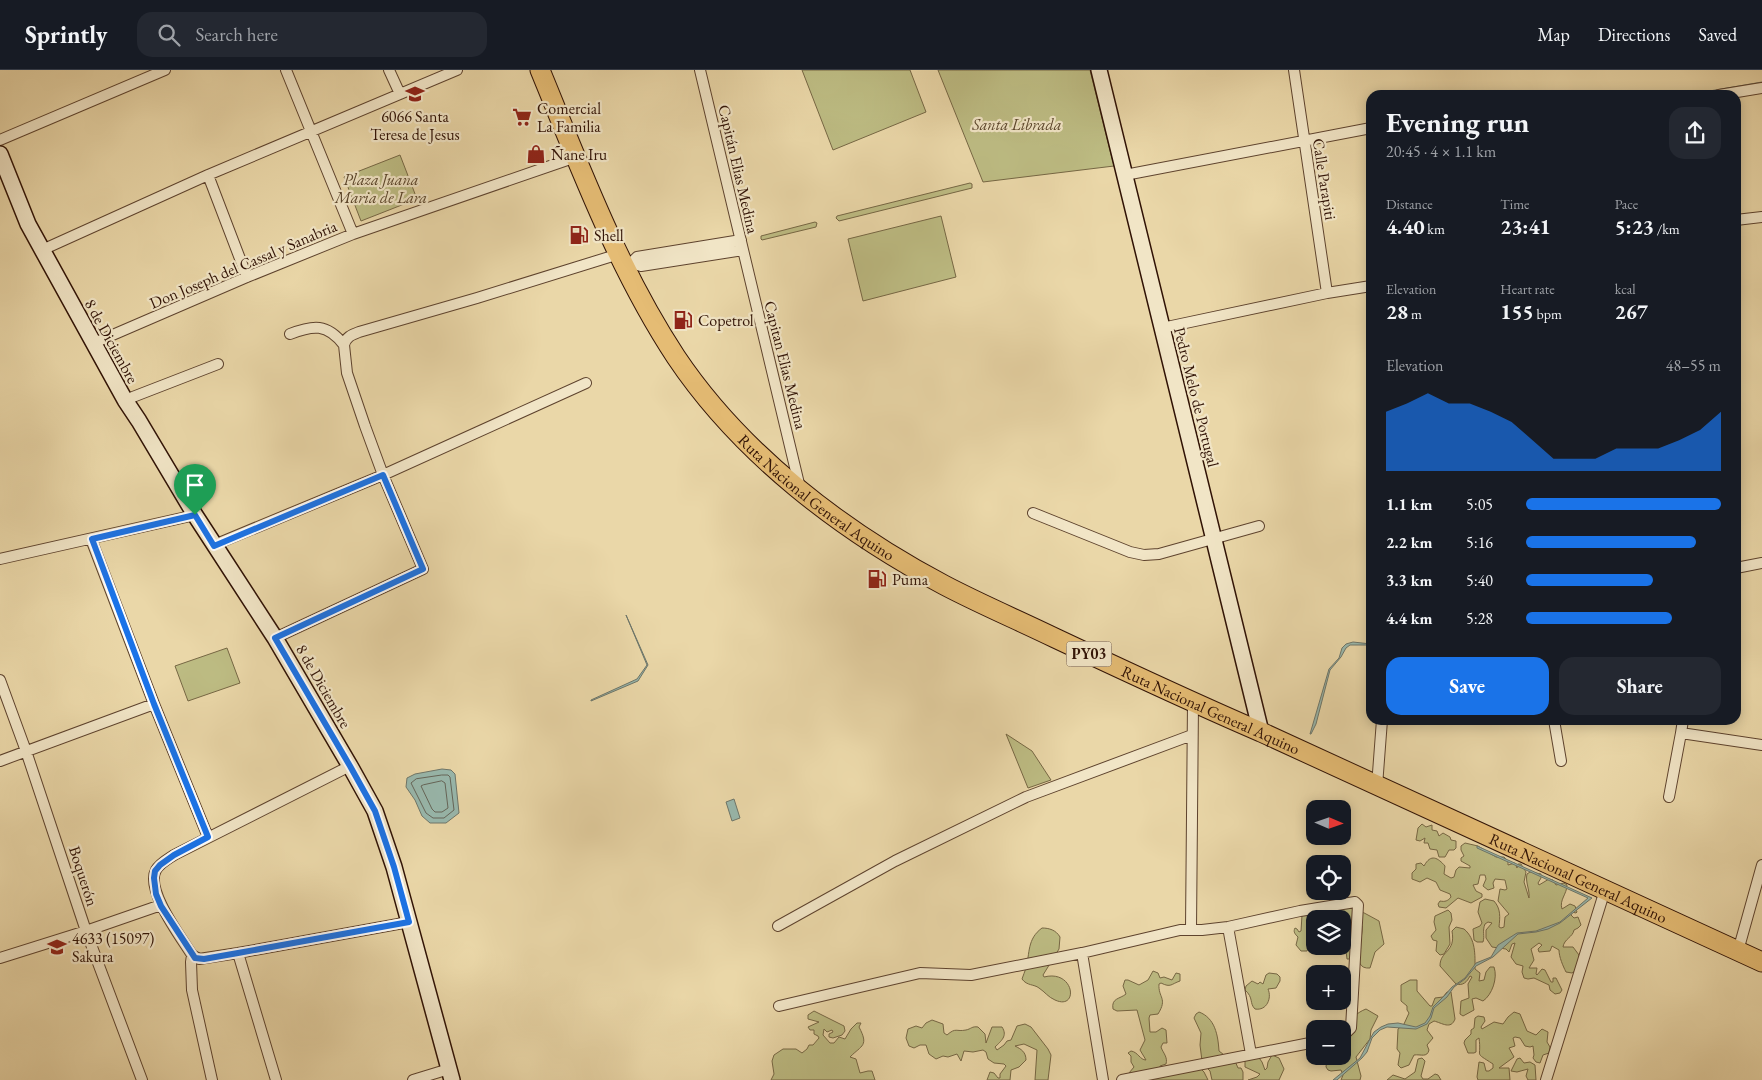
<!DOCTYPE html>
<html lang="en">
<head>
<meta charset="utf-8">
<style>
	:root { --surface:#171b24; --page:#242831; --text:#f1f3f6; --muted:#9ea1a6; --line:#363941; --accent:#1a73e8 }
	body { margin:0; font-family:"EB Garamond",serif; background:var(--page); color:var(--text); height:100vh; display:flex; flex-direction:column; font-size:19px; white-space:nowrap }
	* { box-sizing:border-box; margin:0 }
	p { font-size:16px; color:var(--muted) }
	.icon { flex:none; width:28px; height:28px; fill:none; stroke:currentColor; stroke-width:2; stroke-linecap:round; stroke-linejoin:round }
	.map { position:relative; flex:1; overflow:hidden }
	.sheet { position:absolute; left:1366px; top:20px; width:375px; height:635px; display:flex; flex-direction:column; background:var(--surface); border-radius:15px; box-shadow:0 2px 12px #0003 }
	.sheet>* { flex:none }
	.needle { width:32px; rotate:92deg }
	.buttons { position:absolute; left:1306px; top:730px; display:grid; gap:10px }
	.buttons a { display:grid; place-items:center; width:45px; height:45px; border-radius:10px; background:var(--surface); box-shadow:0 2px 12px #0003; font-size:25px }
	.pin { position:absolute; display:grid; place-items:center; width:42px; height:42px; color:#fff; margin:-51px -21px; border-radius:50% 50% 50% 0; rotate:-45deg; box-shadow:0 0 5px #0007 }
	.pin .icon { rotate:45deg }
	.round { display:grid; place-items:center; flex:none; width:52px; height:52px; border-radius:15px; background:var(--page) }
	.summary { display:flex; align-items:center; justify-content:space-between; height:85px; padding:0 20px }
	h1 { font-size:28px; font-weight:700; line-height:38px }
	.figures { display:grid; grid-template-columns:repeat(3,1fr); gap:8px; height:85px; padding:5px 20px }
	.figures div { display:grid; align-content:center }
	.figures b { font-size:21px; font-weight:700 }
	.figures small { font-size:14px; font-weight:400 }
	.figures p { font-size:14px }
	.chart { height:140px; padding:10px 20px }
	.chart p { display:flex; justify-content:space-between }
	.chart svg { width:100%; height:90px; margin-top:5px; fill:var(--accent); opacity:.7 }
	.button { display:flex; gap:10px; margin-top:auto; padding:10px 20px }
	.button a { flex:1; height:58px; border-radius:15px; background:var(--accent); color:#fff; font-size:20px; font-weight:700; line-height:58px; text-align:center }
	.button a+a { background:var(--page); color:var(--text) }
	ul { padding:0 20px; list-style:none; font-size:16px }
	li { display:grid; grid-template-columns:80px 60px 1fr; align-items:center; height:38px }
	li i { height:12px; border-radius:6px; background:var(--accent) }
	header { display:flex; align-items:center; gap:30px; box-sizing:border-box; height:70px; padding:0 25px; background:var(--surface); border-bottom:1px solid var(--line) }
	header strong { font-size:24px }
	nav { display:flex; gap:28px; margin-inline-start:auto; font-size:18px }
	.search { width:350px; height:45px; background:var(--page); display:flex; align-items:center; gap:12px; box-sizing:border-box; padding:0 18px; border-radius:15px; color:var(--muted); font-size:19px }
	.map>svg:first-child { display:block }
	.green { fill:#bdbc83; stroke:#766744 }
	.water { fill:#98b8ad; stroke:#6e766a }
	.lines { fill:none; stroke-linecap:round; stroke-linejoin:round }
	.shore { stroke:#646559; stroke-width:1 }
	.street-casing { stroke:#5e432e; stroke-width:12 }
	.secondary-casing { stroke:#301205; stroke-width:18 }
	.highway-casing { stroke:#301205; stroke-width:21 }
	.street { stroke:#f1e5c6; stroke-width:10 }
	.secondary { stroke:#f1e5c6; stroke-width:15 }
	.highway { stroke:#e5bc74; stroke-width:19 }
	.route-casing { stroke:#fff; stroke-width:10 }
	.route { stroke:#1a73e8; stroke-width:6 }
	.labels { text-anchor:middle; stroke-width:4.5; stroke-linejoin:round; paint-order:stroke }
	.shield { fill:#f1e5c6; stroke:#6a513f; stroke-width:1 }
	.shield-label { font-size:15px; font-weight:bold; fill:#301205 }
	.poi-label { font-size:16px; fill:#301205; stroke:#f1e5c6; text-anchor:start }
	.park-label { font-size:16px; font-style:italic; fill:#5a452b; stroke:#f1e5c6 }
	.street-label { font-size:16px; fill:#301205; stroke:#f1e5c6 }
</style>
</head>
<body>
<header>
<strong>Sprintly</strong>
<div class="search"><svg class="icon" aria-label="search" viewBox="0 0 24 24"><circle cx="10" cy="10" r="6"/><path d="M15 15l6 6"/></svg>Search here</div>
<nav><a>Map</a><a>Directions</a><a>Saved</a></nav>
</header>
<div class="map">
<svg width="1762" height="1010" viewBox="0 0 1762 1010">
	<rect width="100%" height="100%" fill="#ead7a8"/>
	<filter id="stains"><feTurbulence type="fractalNoise" baseFrequency=".004" numOctaves="4"/><feColorMatrix values="0 0 0 0 .2 0 0 0 0 .09 0 0 0 0 .02 0 0 0 .5 -.17"/></filter>
	<radialGradient id="worn" r=".72"><stop offset=".6" stop-color="#630" stop-opacity="0"/><stop offset="1" stop-color="#630" stop-opacity=".3"/></radialGradient>
	<!-- green -->
	<path class="green" d="M802,0H910L926,42L833,80Z
		M938,0H1090L1114,96L983,112Z
		M400,85L417,129L361,151L344,107Z
		M970,113L972,114V118L839,151L836,148L837,146Z
		M941,146L956,207L863,231L848,169Z
		M815,152L817,153L816,157L762,170L761,169V166Z
		M227,578L240,613L188,631L175,596Z
		M1006,664L1032,681L1051,710L1028,718Z
		M1422,754L1426,757L1432,755V760L1437,761L1439,766L1443,763L1450,767L1451,770L1456,771V778L1454,780H1449L1445,787H1439L1437,780L1430,779L1428,773H1424L1425,768L1420,771L1416,770L1418,758Z
		M1465,773L1478,776L1496,787H1504L1508,791V795L1515,793L1517,798L1518,794H1521L1526,802L1524,812L1529,828C1530,820 1525,812 1527,804L1530,802L1541,804V808L1538,813L1539,815L1549,809L1553,810L1556,815L1564,813L1567,815C1567,824 1559,830 1562,839L1570,834L1575,836L1577,842L1576,843L1572,842L1571,845L1574,848L1578,847L1581,855L1578,858L1574,860C1573,867 1564,869 1563,877H1573L1579,885L1578,899L1572,903L1566,902C1563,896 1559,887 1559,880L1552,876L1550,881L1539,882L1538,879L1542,875L1539,873L1531,879L1534,890L1529,898H1537L1536,904L1537,905L1542,899L1545,900L1551,912H1553V908H1556L1562,920L1560,923L1555,924L1550,920L1549,915L1534,908L1528,909L1524,908L1522,902L1523,896L1516,894L1511,887L1515,873L1512,874L1509,882L1506,879L1492,877L1486,868V860L1492,853L1488,852L1485,854C1482,861 1485,866 1483,872H1477L1474,870L1473,859L1480,856L1482,853L1478,842L1480,832L1485,829L1494,831C1501,839 1500,847 1499,857L1501,858L1504,857L1505,847L1509,844L1498,831L1500,819L1505,820L1507,819L1505,810L1495,809L1493,813L1494,818L1488,820L1483,816L1486,809L1485,805H1480L1478,814L1473,815L1476,821L1482,824V827L1471,833L1458,828L1446,838L1439,837L1438,834L1440,831C1445,832 1448,831 1451,827L1450,824L1440,820L1436,812L1427,808L1420,812L1412,809V803L1416,799V794L1421,793L1424,796C1431,783 1438,788 1445,796L1444,804L1451,808L1454,807L1456,800L1459,797L1470,798V796L1461,791V788L1464,786L1461,780V776Z
		M1348,835C1359,840 1368,845 1379,851L1384,874L1375,882L1370,898C1349,900 1364,867 1362,856H1358L1351,889H1347L1345,873H1343L1342,849H1341L1339,839Z
		M1448,840L1451,843L1452,850L1449,857L1450,874L1444,884L1440,885L1436,881L1437,871L1433,870L1431,866L1436,860L1434,852L1435,846Z
		M1314,841L1319,842L1320,849H1315V872L1310,874L1307,881H1301L1296,875L1298,867C1295,864 1293,862 1295,858L1297,859L1299,862L1301,861L1302,845H1308L1310,852Z
		M1456,857L1464,859C1476,869 1475,885 1475,899L1480,903L1479,911L1484,910L1486,902L1490,897H1494C1498,908 1492,925 1483,931L1476,928L1472,929L1474,940L1463,946L1460,944L1461,931L1469,928L1468,914L1472,907L1470,906C1467,912 1463,916 1456,914L1440,896C1440,880 1456,883 1452,861Z
		M1042,858C1049,858 1056,860 1060,867L1059,879L1043,905L1044,907C1075,899 1079,941 1055,930C1048,927 1045,922 1039,918C1034,914 1027,916 1022,909C1023,905 1025,902 1026,898C1030,883 1027,869 1042,858Z
		M1153,901L1158,903L1160,908L1164,907L1172,910L1176,903L1180,904V911C1171,914 1171,918 1161,913L1159,914C1158,928 1168,928 1158,944L1150,945L1149,948L1150,962H1156L1162,958L1166,960L1167,973H1163L1161,977C1163,983 1168,987 1166,994L1160,996L1159,1000L1201,999L1204,1002L1208,1010H1126L1129,1003L1134,997L1131,992V986L1128,983L1131,981C1138,982 1140,990 1146,990L1140,980L1145,970L1137,940L1117,941L1113,939C1111,928 1120,929 1126,924L1123,916L1125,910H1128L1139,915L1148,910Z
		M1269,903L1277,904L1280,907V911L1276,918L1268,919C1272,928 1267,941 1255,939C1249,933 1254,928 1245,920L1246,916L1252,911L1258,914L1260,912L1263,914L1266,905Z
		M1410,910H1417V921L1430,936H1432L1435,928L1443,927L1447,922H1451L1455,949C1451,960 1442,953 1434,951L1429,954L1427,960L1433,968L1427,975L1429,980C1427,988 1421,984 1414,985L1409,995L1401,998L1398,995L1400,983L1397,979L1398,959L1404,954L1409,943L1407,940V936L1401,931V915Z
		M1366,939L1378,946L1371,960L1370,969L1356,987L1361,1006L1360,1010H1341L1343,1005L1341,1000L1331,1001L1328,1000L1326,997L1327,988L1321,986H1342L1349,985L1350,979L1348,973L1344,975L1343,981C1343,962 1348,946 1366,939Z
		M814,941L844,956L845,961L842,965L833,968L829,967V964L833,962L832,960L827,962L824,959L823,965L830,973H834L839,967L845,969L851,959L857,953H861L859,957C869,976 862,975 850,987L856,989L860,1003L868,1001H872L875,1010H771L774,1004L772,991L774,985L783,979H796L802,983L807,979L809,975H813L819,968L818,966L814,964V960H810L808,957L819,952L808,949V945Z
		M1199,942C1215,948 1218,965 1219,981L1228,988L1235,991L1238,998H1241L1243,1002V1010H1212L1210,1001L1204,995L1202,991L1200,975L1201,963L1194,948L1196,944Z
		M1514,942L1520,944L1527,961L1536,965L1542,959L1548,962L1547,972L1550,977L1549,983L1543,985L1540,993L1536,992L1533,988L1534,985L1533,976L1530,977L1525,976L1520,968L1515,967L1513,968L1515,976L1509,978L1514,987L1499,998H1509L1510,1010H1478L1477,1007L1479,992L1484,993L1486,1001H1489L1493,998V994C1473,981 1482,989 1479,968L1476,970V982L1474,983H1468L1464,973L1465,970L1471,964V960L1474,958L1475,948L1478,946L1484,947L1485,951L1481,957L1482,959L1494,952L1503,954L1508,947Z
		M932,950L943,954L944,963L947,965C956,957 956,962 966,960C971,959 972,956 978,957L985,964L986,973L992,957H1002C1008,966 1001,971 995,977L997,980L1004,975L1007,971L1011,970L1017,956L1025,954L1031,957L1048,979L1051,985L1048,1010H1035L1037,980L1024,974L1015,976C1021,979 1026,982 1026,990L1019,997L1011,1000L1010,1010H987L990,1002L994,1003L998,1008H1000V1004L1006,996L1004,994L994,993L988,989L986,982L983,980L973,982L964,981L961,991L957,984L948,987L943,986L936,989L929,984L926,975H920L914,978L909,976L906,968L908,959L916,956L922,958L926,953Z
		M1257,985L1262,992L1265,1000L1267,998L1268,992L1272,985L1279,988L1284,999L1279,1010H1248L1257,1007L1260,1004L1245,997V989Z
		M1422,988L1425,991L1421,1006L1423,1009H1428L1435,1004L1438,1005L1441,1010H1387L1393,1005L1405,1009L1415,1002L1418,989Z
		M1520,988L1524,993L1530,992L1535,995L1536,1010H1528L1526,1006L1528,999L1517,1002L1511,1001L1517,989Z"/>
	<!-- water -->
	<path class="water" d="M1762,12V14L1696,25H1686Z
		M626,545L648,595L638,611L591,631V630L637,609L647,595Z
		M1353,572L1371,574V575H1350L1346,578L1341,587L1330,600L1316,654L1311,664H1310L1329,599L1339,588L1342,578L1346,574Z
		M442,699L451,700L455,704L459,743L446,753H430L422,746L415,730L406,717L407,708L415,704Z
		M734,729L740,748L732,751L726,732Z
		M1477,776L1592,828L1560,853L1548,859L1536,862L1518,864L1493,887L1476,896L1465,909L1454,917L1447,927L1434,938L1431,948L1427,954L1416,959L1387,957L1380,960L1372,968L1367,982L1362,988L1337,1010H1333L1360,988L1370,969L1374,962L1381,957L1388,954L1398,953L1416,957L1425,953L1430,946L1433,937L1445,925L1452,917L1465,908L1476,893L1491,887L1498,875L1517,863L1536,861L1560,852L1588,828L1477,778Z"/>
	<g class="lines">
		<!-- shore -->
		<path class="shore" d="M442,705H448L450,707L454,740L444,748H433L426,743L411,713L416,709Z
			M442,711L445,713L448,738L442,742H435L432,739L421,716L423,715Z"/>
		<!-- street casing -->
		<g class="street-casing">
			<path id="street" d="M286,0L353,164
				M389,0L400,24
				M700,0L800,418
				M1294,0L1327,223
				M1719,25L1762,18
				M0,70L165,0
				M208,105L247,207
				M1125,105L1371,58
				M1736,150L1762,147
				M42,180L208,105L457,0
				M631,193L637,187L741,170
				M631,193L641,196L743,180
				M1162,258L1327,223L1371,216
				M290,264C313,255 327,253 344,275C346,267 351,265 359,262L477,228L619,184
				M94,273L247,207L353,164L576,87
				M125,330L218,294
				M1033,443L1130,482L1144,485L1159,484L1259,456
				M91,469L154,634L208,767
				M214,475L383,405L586,313
				M0,489L195,445
				M1736,498L1762,493
				M275,568L423,499L383,405L365,356L347,303L344,275
				M0,610L26,681L86,861L142,1010
				M1554,650L1561,691
				M1681,663L1683,650
				M0,691L154,634
				M350,696L174,785C168,789 160,793 156,800C145,820 181,867 192,885L199,889L238,883L409,852
				M1377,716L1382,650
				M1669,727L1681,663L1762,675
				M778,856L895,791L1026,727L1192,665
				M1228,857L1251,984
				M1191,859L1193,633
				M1738,881L1762,795
				M238,883L276,1010
				M1082,883L1103,1010
				M192,885L191,892L192,920L212,1010
				M0,888L86,861L161,835
				M779,936L920,903L971,905L1082,883L1180,860H1202L1228,857L1300,841L1355,832L1358,835L1351,958L1342,967
				M413,1010L449,999
				M1122,1010L1315,972
				M1546,1010L1605,820"/>
		</g>
		<!-- secondary casing -->
		<g class="secondary-casing">
			<path id="secondary" d="M1099,0L1261,662
				M0,84L28,154L125,330L139,351L195,445L275,568L350,696L375,741L394,797L452,1010"/>
		</g>
		<!-- highway casing -->
		<g class="highway-casing">
			<g id="highway">
				<path id="s1" d="M540,0C580,97 618,199 676,287C741,384 842,461 944,515C980,534 1018,550 1055,568C1123,600 1191,632 1261,662L1762,892"/>
			</g>
		</g>
		<!-- street -->
		<use href="#street" class="street"/>
		<!-- secondary -->
		<use href="#secondary" class="secondary"/>
		<!-- highway -->
		<use href="#highway" class="highway"/>
	</g>
	<g class="lines">
		<!-- route casing -->
		<g class="route-casing">
			<path id="route" d="M383,405L423,499L275,568L350,696L375,741L394,797L409,852L238,883L204,889L195,888L161,836L156,824L154,808L155,801L160,795L174,785L208,767L154,634L92,469L195,445L214,476Z"/>
		</g>
		<!-- route -->
		<use href="#route" class="route"/>
	</g>
	<!-- icons -->
	<defs>
		<g id="school-bare" transform="scale(1.5)"><path d="M0-5L7-2L0 1L-7-2ZM-4 1L0 2.5L4 1V4Q0 6-4 4Z" fill="#8f2418" stroke="#f1e5c6" stroke-width="2.5" paint-order="stroke"/></g>
		<g id="supermarket-bare" transform="scale(1.5)"><path d="M-6-5.5h2.5l.6 2H6L4.5 2H-2.5L-4.4-4H-6ZM-1.5 3.2a1.3 1.3 0 1 0 .1 0ZM3 3.2a1.3 1.3 0 1 0 .1 0Z" fill="#8f2418" stroke="#f1e5c6" stroke-width="2.5" paint-order="stroke"/></g>
		<g id="shop-bare" transform="scale(1.5)"><path d="M-5-2.5h2.3a2.7 3.5 0 0 1 5.4 0H5L5.5 6h-11ZM-1.5-2.5h3a1.5 2.3 0 0 0-3 0Z" fill="#8f2418" stroke="#f1e5c6" stroke-width="2.5" paint-order="stroke"/></g>
		<g id="fuel-bare" transform="scale(1.5)"><path d="M-5.5-6h7V0h2V4h1.3V-2.5L3-4.5l.8-.8L6-3V5H2.5V1h-1V6h-7ZM-4.2-4.7v3.2H.2V-4.7Z" fill="#8f2418" stroke="#f1e5c6" stroke-width="2.5" paint-order="stroke"/></g>
	</defs>
	<g fill-rule="evenodd">
		<use href="#school-bare" x="415" y="24"/>
		<use href="#supermarket-bare" x="522" y="47"/>
		<use href="#shop-bare" x="536" y="84"/>
		<use href="#fuel-bare" x="579" y="165"/>
		<use href="#fuel-bare" x="683" y="250"/>
		<use href="#fuel-bare" x="877" y="509"/>
		<use href="#school-bare" x="57" y="877"/>
	</g>
	<g class="labels">
		<!-- shield labels -->
		<rect class="shield" x="1066.5" y="571.5" width="45" height="25" rx="4"/>
		<g class="shield-label">
			<text x="1089" y="589">PY03</text>
		</g>
		<!-- poi labels -->
		<g class="poi-label">
			<text x="537" y="44">Comercial<tspan x="537" dy="18">La Familia</tspan></text>
			<text x="415" y="52" text-anchor="middle">6066 Santa<tspan x="415" dy="18">Teresa de Jesus</tspan></text>
			<text x="551" y="90">Ñane Iru</text>
			<text x="594" y="171">Shell</text>
			<text x="698" y="256">Copetrol</text>
			<text x="892" y="515">Puma</text>
			<text x="72" y="874">4633 (15097)<tspan x="72" dy="18">Sakura</tspan></text>
		</g>
		<!-- park labels -->
		<g class="park-label">
			<text x="1017" y="60">Santa Librada</text>
			<text x="381" y="115">Plaza Juana<tspan x="381" dy="18">Maria de Lara</tspan></text>
		</g>
		<!-- street labels -->
		<g class="street-label">
			<text transform="translate(739 99) rotate(77)" y="6">Capitán Elias Medina</text>
			<text transform="translate(1325 109) rotate(81)" y="6">Calle Parapiti</text>
			<text transform="translate(243 194) rotate(-23)" y="6">Don Joseph del Cassal y Sanabria</text>
			<text transform="translate(112 271) rotate(61)" y="6">8 de Diciembre</text>
			<text transform="translate(786 295) rotate(76)" y="6">Capitan Elias Medina</text>
			<text transform="translate(1197 327) rotate(76)" y="6">Pedro Melo de Portugal</text>
			<text dy="6" stroke="none"><textPath href="#s1" startOffset="518">Ruta Nacional General Aquino</textPath></text>
			<text transform="translate(324 616) rotate(60)" y="6">8 de Diciembre</text>
			<text dy="6" stroke="none"><textPath href="#s1" startOffset="968">Ruta Nacional General Aquino</textPath></text>
			<text transform="translate(84 806) rotate(72)" y="6">Boquerón</text>
			<text dy="6" stroke="none"><textPath href="#s1" startOffset="1372">Ruta Nacional General Aquino</textPath></text>
		</g>
	</g>
	<rect width="100%" height="100%" filter="url(#stains)"/>
	<rect width="100%" height="100%" fill="url(#worn)"/>
</svg>
<div class="buttons">
<a><svg class="needle" viewBox="-14 -14 28 28"><path d="M0-13l5 13h-10z" fill="#e53935"/><path d="M0 13l5-13h-10z" fill="#9ea1a6"/></svg></a>
<a><svg class="icon" aria-label="locate" viewBox="0 0 24 24"><circle cx="12" cy="12" r="6"/><path d="M12 2v4M12 18v4M2 12h4M18 12h4"/></svg></a>
<a><svg class="icon" aria-label="layers" viewBox="0 0 24 24"><path d="M12 4l9 5-9 5-9-5zM3 14l9 5 9-5"/></svg></a>
<a>+</a>
<a>−</a>
</div>
<div class="pin" style="left:195px;top:445px;background:#1e9e55"><svg class="icon" aria-label="arrive" viewBox="0 0 24 24"><path d="M6 21V4h12l-3 4 3 4H6"/></svg></div>
<section class="sheet">
<div class="summary"><div><h1>Evening run</h1><p>20:45 · 4 × 1.1 km</p></div><a class="round"><svg class="icon" aria-label="share" viewBox="0 0 24 24"><path d="M12 15V3M7 8l5-5 5 5M5 13v7h14v-7"/></svg></a></div>
<div class="figures">
<div><p>Distance</p><b>4.40<small> km</small></b></div>
<div><p>Time</p><b>23:41</b></div>
<div><p>Pace</p><b>5:23<small> /km</small></b></div>
</div>
<div class="figures">
<div><p>Elevation</p><b>28<small> m</small></b></div>
<div><p>Heart rate</p><b>155<small> bpm</small></b></div>
<div><p>kcal</p><b>267</b></div>
</div>
<div class="chart"><p><span>Elevation</span>48–55 m</p>
<svg viewBox="0 0 160 44" preserveAspectRatio="none"><path d="M0 44V15L10 11L20 6L30 11L40 11L50 15L60 20L70 29L80 38L90 38L100 38L110 33L120 33L130 33L140 29L150 24L160 15V44z"/></svg>
</div>
<ul>
<li><b>1.1 km</b>5:05<i style="width:100%"></i></li>
<li><b>2.2 km</b>5:16<i style="width:87%"></i></li>
<li><b>3.3 km</b>5:40<i style="width:65%"></i></li>
<li><b>4.4 km</b>5:28<i style="width:75%"></i></li>
</ul>
<div class="button"><a>Save</a><a>Share</a></div>
</section>
</div>
</body>
</html>
